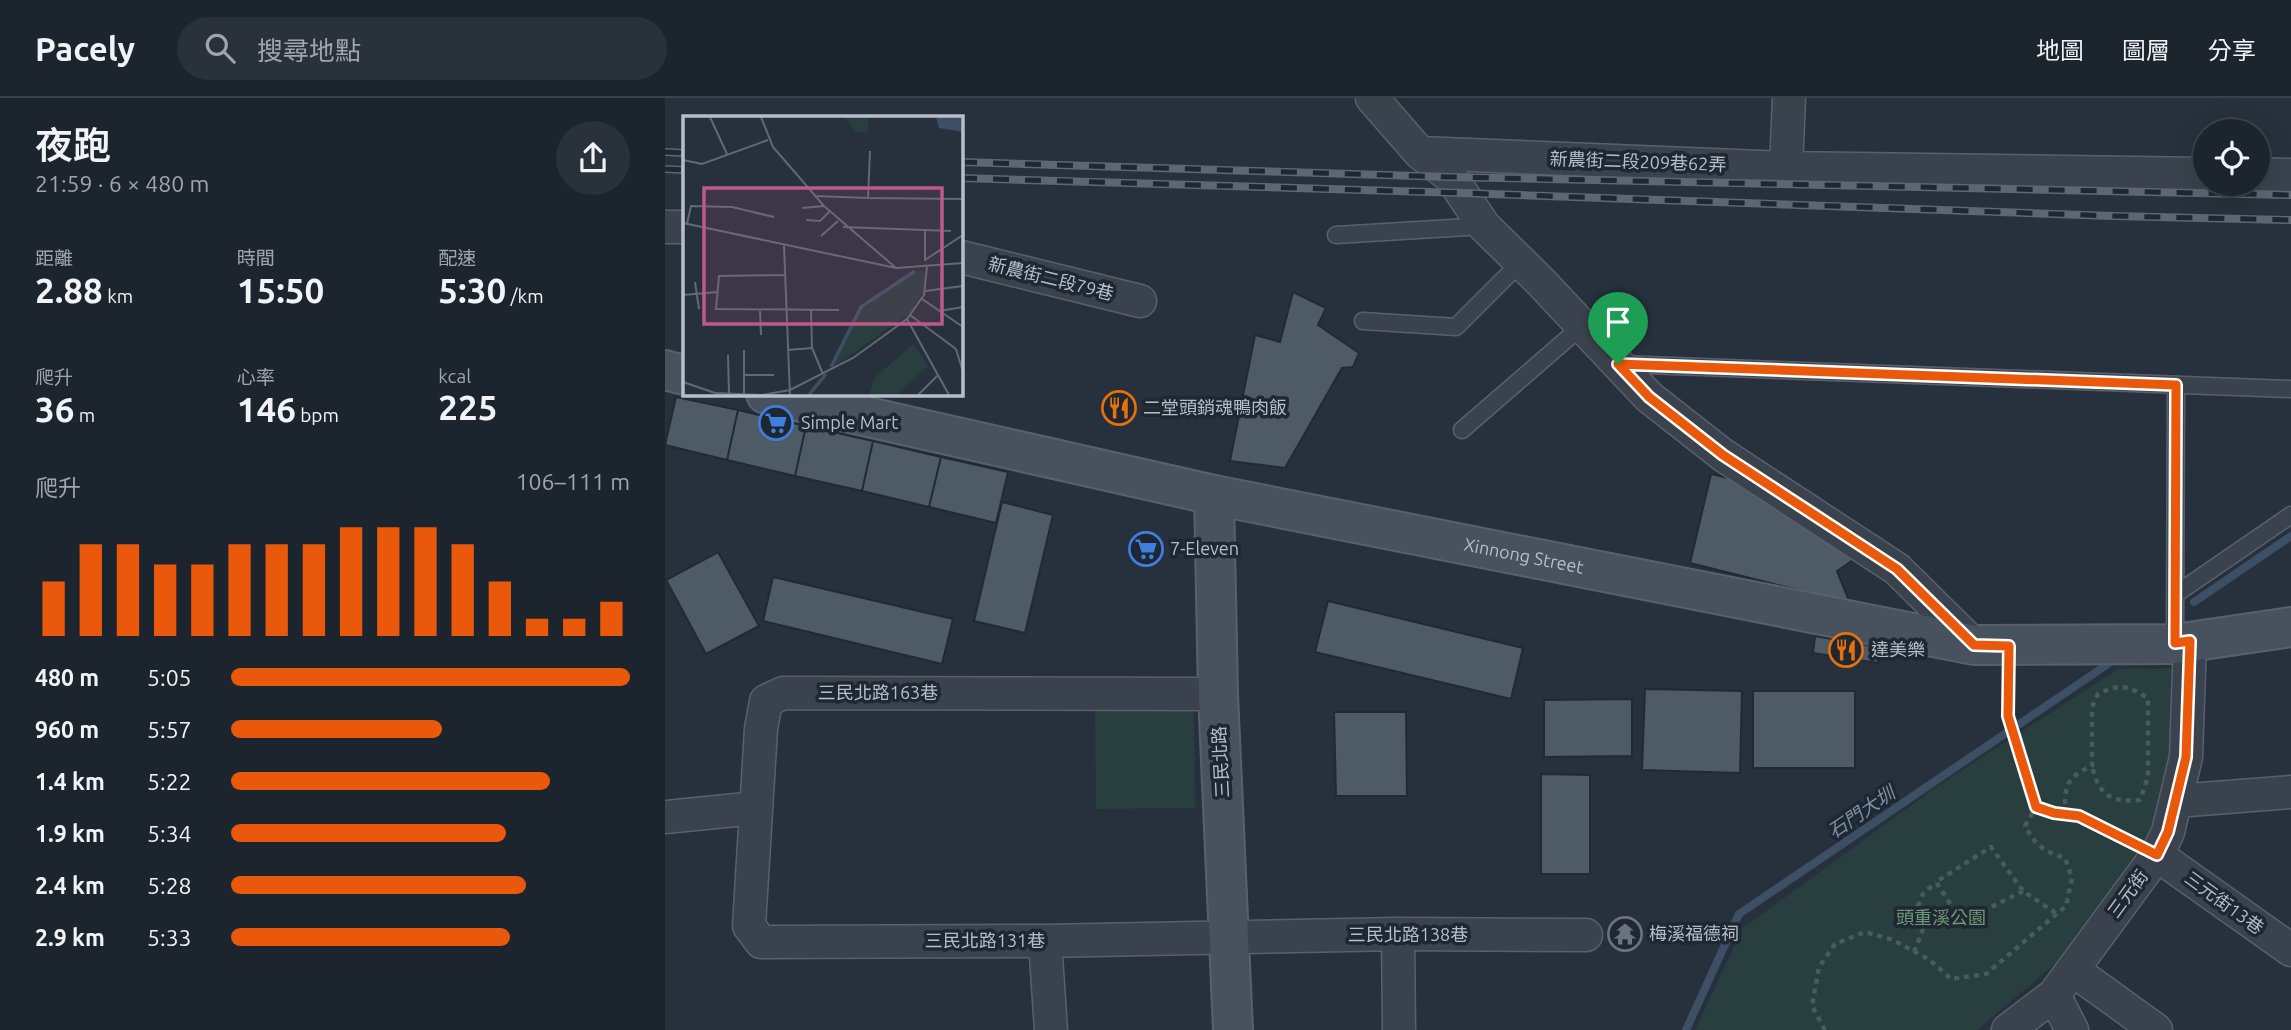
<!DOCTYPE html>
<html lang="zh-TW">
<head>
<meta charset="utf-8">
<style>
	:root { --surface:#1c252e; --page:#29313a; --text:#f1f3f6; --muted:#a0a5aa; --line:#3a424a; --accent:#ea580c }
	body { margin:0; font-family:Ubuntu,"Noto Sans TC",sans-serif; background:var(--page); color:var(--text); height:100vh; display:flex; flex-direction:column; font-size:26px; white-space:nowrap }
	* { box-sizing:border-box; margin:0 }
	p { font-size:23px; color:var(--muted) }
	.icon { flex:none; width:38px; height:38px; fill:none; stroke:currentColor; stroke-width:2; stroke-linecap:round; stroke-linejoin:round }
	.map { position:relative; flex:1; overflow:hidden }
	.drawer { display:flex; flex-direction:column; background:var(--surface); width:665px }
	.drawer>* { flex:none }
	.fabs { position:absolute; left:1528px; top:21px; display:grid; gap:14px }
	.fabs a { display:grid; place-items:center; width:77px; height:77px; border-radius:50%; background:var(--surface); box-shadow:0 7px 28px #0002,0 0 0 2px var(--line); font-size:35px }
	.pin { position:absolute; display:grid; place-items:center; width:60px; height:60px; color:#fff; margin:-72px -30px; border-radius:50% 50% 50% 0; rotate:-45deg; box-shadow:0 0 7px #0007 }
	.pin .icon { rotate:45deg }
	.round { display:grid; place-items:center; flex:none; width:74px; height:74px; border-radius:37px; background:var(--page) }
	.headline { display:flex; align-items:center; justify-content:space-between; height:119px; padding:0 35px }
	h1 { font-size:38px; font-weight:600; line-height:52px }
	.figures { display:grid; grid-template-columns:repeat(3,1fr); gap:10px; height:119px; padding:7px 35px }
	.figures div { display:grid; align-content:center }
	.figures b { font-size:35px; font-weight:600 }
	.figures small { font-size:19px; font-weight:400 }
	.figures p { font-size:19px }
	.chart { height:196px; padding:14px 35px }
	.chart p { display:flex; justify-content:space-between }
	.chart svg { width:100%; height:126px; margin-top:7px; stroke:var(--accent); stroke-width:6 }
	ul { padding:0 35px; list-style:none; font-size:23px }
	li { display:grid; grid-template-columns:112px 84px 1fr; align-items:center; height:52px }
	li i { height:18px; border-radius:9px; background:var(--accent) }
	header { display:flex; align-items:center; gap:42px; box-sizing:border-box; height:98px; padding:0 35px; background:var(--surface); border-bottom:2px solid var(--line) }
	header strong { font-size:33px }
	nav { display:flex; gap:38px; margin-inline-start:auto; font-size:24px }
	.search { width:490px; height:63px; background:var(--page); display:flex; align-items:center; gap:18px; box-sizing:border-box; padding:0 24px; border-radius:38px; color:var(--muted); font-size:26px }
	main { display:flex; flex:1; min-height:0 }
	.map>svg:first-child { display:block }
	.green { fill:#293e3f }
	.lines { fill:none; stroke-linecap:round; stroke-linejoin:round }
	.stream { stroke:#3d4f64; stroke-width:8 }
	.building { fill:#4f5a67; stroke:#212a34; stroke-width:2 }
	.lane-casing { stroke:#58616b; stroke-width:19 }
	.street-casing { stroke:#58616b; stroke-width:35 }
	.secondary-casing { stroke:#58616b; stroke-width:42 }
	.path { stroke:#485b5d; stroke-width:4.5; stroke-dasharray:5 5; stroke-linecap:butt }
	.lane { stroke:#3a434d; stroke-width:16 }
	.street { stroke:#3a434d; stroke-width:32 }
	.secondary { stroke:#48525f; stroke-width:38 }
	.rail-casing { stroke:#5c6773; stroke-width:8 }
	.rail { stroke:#1f2832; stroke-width:5; stroke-dasharray:16; stroke-linecap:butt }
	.route-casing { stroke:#fff; stroke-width:14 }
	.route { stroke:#ea580c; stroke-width:9 }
	.labels { text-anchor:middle; stroke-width:7; stroke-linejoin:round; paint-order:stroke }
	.street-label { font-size:18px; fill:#b6bec8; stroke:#1f2832 }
	.poi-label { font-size:18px; fill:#b6bec8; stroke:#1f2832; text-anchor:start }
	.park-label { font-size:18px; fill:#6f9776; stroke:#1f2832 }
	.water-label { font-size:19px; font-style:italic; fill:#7990a9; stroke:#1f2832 }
	.inset-river { fill:none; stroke:#3d4f64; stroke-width:3.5 }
	.inset-road { fill:none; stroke:#606975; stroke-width:2 }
	.view { fill:#bd5a87; fill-opacity:0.15; stroke:#bd5a87; stroke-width:3.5 }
	.inset-edge { fill:none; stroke:#b6bec8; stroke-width:3.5 }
</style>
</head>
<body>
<header>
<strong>Pacely</strong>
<div class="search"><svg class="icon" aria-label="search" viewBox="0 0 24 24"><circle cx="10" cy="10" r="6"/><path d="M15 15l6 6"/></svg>搜尋地點</div>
<nav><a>地圖</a><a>圖層</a><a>分享</a></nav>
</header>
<main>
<section class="drawer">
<div class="headline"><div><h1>夜跑</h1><p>21:59 · 6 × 480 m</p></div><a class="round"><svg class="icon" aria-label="share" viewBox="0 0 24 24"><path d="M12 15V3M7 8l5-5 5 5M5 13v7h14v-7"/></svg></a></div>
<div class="figures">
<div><p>距離</p><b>2.88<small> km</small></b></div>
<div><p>時間</p><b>15:50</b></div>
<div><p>配速</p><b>5:30<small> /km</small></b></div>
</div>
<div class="figures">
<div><p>爬升</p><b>36<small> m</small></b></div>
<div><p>心率</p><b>146<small> bpm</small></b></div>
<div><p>kcal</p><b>225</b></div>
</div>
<div class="chart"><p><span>爬升</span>106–111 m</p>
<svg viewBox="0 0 160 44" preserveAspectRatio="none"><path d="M5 44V25M15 44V12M25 44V12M35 44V19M45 44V19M55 44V12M65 44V12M75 44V12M85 44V6M95 44V6M105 44V6M115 44V12M125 44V25M135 44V38M145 44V38M155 44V32"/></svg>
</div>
<ul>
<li><b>480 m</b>5:05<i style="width:100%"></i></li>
<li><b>960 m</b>5:57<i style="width:53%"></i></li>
<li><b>1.4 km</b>5:22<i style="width:80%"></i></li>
<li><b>1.9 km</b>5:34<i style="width:69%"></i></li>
<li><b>2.4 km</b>5:28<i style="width:74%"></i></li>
<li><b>2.9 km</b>5:33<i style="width:70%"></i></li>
</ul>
</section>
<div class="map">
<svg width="1626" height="932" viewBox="0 0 1626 932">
	<rect width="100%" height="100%" fill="#26313d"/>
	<!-- green -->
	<path class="green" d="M1511,570L1508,692L1472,765L1411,848L1312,932H1030L1078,830L1270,690L1453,571Z
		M529,608L530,710L431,711L430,609Z"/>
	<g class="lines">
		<!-- stream -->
		<path class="stream" d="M1529,504L1626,438
			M1021,932L1074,816L1443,566"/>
	</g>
	<!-- building -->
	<path class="building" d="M628,194L661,210L653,227L694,255L688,269L677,270L620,370L565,363L590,237L615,244Z
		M11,299L73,312L62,362L0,347Z
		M73,312L141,328L130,378L62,362Z
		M141,328L208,343L197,393L130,378Z
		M208,343L276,359L264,409L197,393Z
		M276,359L343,374L331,425L264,409Z
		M1046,376L1072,382L1188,462L1172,473L1185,505L1025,465Z
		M337,404L388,417L360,535L309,523Z
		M53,454L94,528L41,556L1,482Z
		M108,479L288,521L277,566L98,523Z
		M663,503L858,550L846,601L650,554Z
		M1150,538L1213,549V565L1148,555Z
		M980,591L1077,593L1075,675L977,672Z
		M1088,593H1190V670H1088Z
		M967,601V658L879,659V602Z
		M669,614H741L742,698H671Z
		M876,676L925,677V776H876Z
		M946,828H972L973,845H947Z"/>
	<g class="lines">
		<!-- lane casing -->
		<g class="lane-casing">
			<path id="lane" d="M671,137L819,128
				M698,223L791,229L856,164
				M955,266L1626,291
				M797,332L917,228
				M1511,496L1626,417
				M1510,546L1511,287"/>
		</g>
		<!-- street casing -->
		<g class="street-casing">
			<path id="street" d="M707,0L755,55L786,79L819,128L875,183L984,299L1058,357L1232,471L1309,547
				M755,55L1121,70L1124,0
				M1121,70L1540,76
				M1592,76L1626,77
				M0,129H19
				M296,159L475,203
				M553,596L118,595L101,603L96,631L84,828L96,844L380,843L733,836L921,837
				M1511,703L1626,694
				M0,719L91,710
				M1492,757L1626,852
				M733,836L734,932
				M380,843L386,932
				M1408,872L1491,932
				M1389,897L1407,932
				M1343,932L1389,897L1492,757L1503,734L1521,659L1525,543"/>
		</g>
		<!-- secondary casing -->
		<g class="secondary-casing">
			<g id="secondary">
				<path d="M0,272L19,277"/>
				<path id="s1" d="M101,296L549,397L1309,547L1510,546L1626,529"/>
				<path d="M549,397L553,596L568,932"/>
			</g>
		</g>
		<!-- path -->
		<path class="path" d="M1344,577L1343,618L1371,709
			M1400,716C1400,688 1400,680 1427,668V609L1433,596C1454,586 1462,587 1483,600V679L1475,702C1445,705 1434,697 1427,668
			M1358,793L1297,824L1271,784L1326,749L1358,793L1392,816
			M1249,854L1261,824L1253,808L1258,796L1271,784
			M1160,932L1147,908L1154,869L1170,846L1200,834L1228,842L1265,862L1286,881L1321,876L1401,808L1407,780L1400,760C1378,753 1371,748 1360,728L1371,709L1389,715L1414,718L1470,745"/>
		<!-- lane -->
		<use href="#lane" class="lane"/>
		<!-- street -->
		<use href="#street" class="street"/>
		<!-- secondary -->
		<use href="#secondary" class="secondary"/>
		<!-- rail casing -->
		<g class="rail-casing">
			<path id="rail" d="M0,54L19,55
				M296,64L786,79L1626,97
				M0,71L19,72
				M296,80L798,95L1448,118L1626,122"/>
		</g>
		<!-- rail -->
		<use href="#rail" class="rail"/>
	</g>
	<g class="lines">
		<!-- route casing -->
		<g class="route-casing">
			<path id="route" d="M953,266L1511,287L1510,545L1525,543L1521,659L1503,734L1492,757L1414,718L1389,715L1371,709L1343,618L1344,548L1309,547L1232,471L1058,357L984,299Z"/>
		</g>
		<!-- route -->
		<use href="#route" class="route"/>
	</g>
	<!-- icons -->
	<defs>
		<g id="restaurant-ring" transform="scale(1.75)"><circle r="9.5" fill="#1f2832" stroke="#e8710a" stroke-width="1.5"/><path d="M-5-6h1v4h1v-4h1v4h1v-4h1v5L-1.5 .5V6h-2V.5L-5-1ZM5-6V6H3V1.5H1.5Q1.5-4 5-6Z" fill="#e8710a"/></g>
		<g id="supermarket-ring" transform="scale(1.75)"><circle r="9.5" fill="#1f2832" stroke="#3f7fe0" stroke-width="1.5"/><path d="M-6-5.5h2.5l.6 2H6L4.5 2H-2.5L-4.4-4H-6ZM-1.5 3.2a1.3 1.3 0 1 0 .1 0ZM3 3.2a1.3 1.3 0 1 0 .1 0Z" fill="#3f7fe0"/></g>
		<g id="temple-ring" transform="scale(1.75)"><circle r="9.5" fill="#1f2832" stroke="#6b7280" stroke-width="1.5"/><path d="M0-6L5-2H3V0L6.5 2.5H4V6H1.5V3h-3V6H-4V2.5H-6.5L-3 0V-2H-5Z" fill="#6b7280"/></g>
	</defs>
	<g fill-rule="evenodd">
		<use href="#restaurant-ring" x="454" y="310"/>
		<use href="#supermarket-ring" x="111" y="325"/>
		<use href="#supermarket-ring" x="481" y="451"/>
		<use href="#restaurant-ring" x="1181" y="552"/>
		<use href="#temple-ring" x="960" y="836"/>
	</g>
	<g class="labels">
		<!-- street labels -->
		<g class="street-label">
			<text transform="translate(973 64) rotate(2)" y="6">新農街二段209巷62弄</text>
			<text transform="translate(386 181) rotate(14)" y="6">新農街二段79巷</text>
			<text dy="6" stroke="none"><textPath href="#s1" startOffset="775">Xinnong Street</textPath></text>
			<text x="213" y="601">三民北路163巷</text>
			<text transform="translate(556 664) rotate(-93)" y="6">三民北路</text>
			<text transform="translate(1463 796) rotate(-54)" y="6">三元街</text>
			<text transform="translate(1559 805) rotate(36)" y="6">三元街13巷</text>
			<text x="743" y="843">三民北路138巷</text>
			<text x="320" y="849">三民北路131巷</text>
		</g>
		<!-- poi labels -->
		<g class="poi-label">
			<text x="478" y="316">二堂頭銷魂鴨肉飯</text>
			<text x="136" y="331">Simple Mart</text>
			<text x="505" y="457">7-Eleven</text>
			<text x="1206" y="558">達美樂</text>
			<text x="984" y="842">梅溪福德祠</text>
		</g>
		<!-- park labels -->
		<g class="park-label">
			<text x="1276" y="826">頭重溪公園</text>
		</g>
		<!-- water labels -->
		<g class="water-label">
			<text transform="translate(1196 714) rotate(-34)" y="7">石門大圳</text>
		</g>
	</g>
	<!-- overview -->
	<g transform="translate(18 18)">
		<rect width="280" height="280" fill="#26313d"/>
		<path d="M162,1H185V17L172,16ZM234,155H242V173L228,196L149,252L179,193ZM231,228L245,250L213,279H186L192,261Z" fill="#293e3f"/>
		<path d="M253,1H280V16L256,12Z" fill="#3d4f64"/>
		<path class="inset-river" d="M148,251L178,191L232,155M126,279L143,258"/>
		<path class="inset-road" d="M27,1L44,38M78,1L90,31L141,90L213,152M0,44L19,48L85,24M131,80L185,82L187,35M185,82L280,83M119,92L141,90M123,104L137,105L146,96M0,107L213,152L280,147M4,108L8,90L49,91L91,101M160,111L268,115M138,120L155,105M101,130L107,279M242,144L280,119M242,145V114M102,159L36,160L33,193L156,194M12,166L16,193M242,175L280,170M0,179L34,176M239,183L280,211M128,194L129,232L140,258M77,195L78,219M256,195L280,191M227,199L273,233M224,203L266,279M273,233L280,256M61,234V279M105,234L129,232M45,239L46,278M61,259H91M0,266L32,277L79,279L107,274L170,242L224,203L241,179L244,151M235,279L254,260"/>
		<path class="view" d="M21,72H259V208H21Z"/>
		<rect width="280" height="280" class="inset-edge"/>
	</g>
</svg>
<div class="fabs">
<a><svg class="icon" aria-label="locate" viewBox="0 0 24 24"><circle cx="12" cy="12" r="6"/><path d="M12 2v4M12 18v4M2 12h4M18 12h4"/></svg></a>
</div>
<div class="pin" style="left:953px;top:266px;background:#1e9e55"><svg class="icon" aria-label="arrive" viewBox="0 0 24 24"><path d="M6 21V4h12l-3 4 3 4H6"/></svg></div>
</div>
</main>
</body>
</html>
